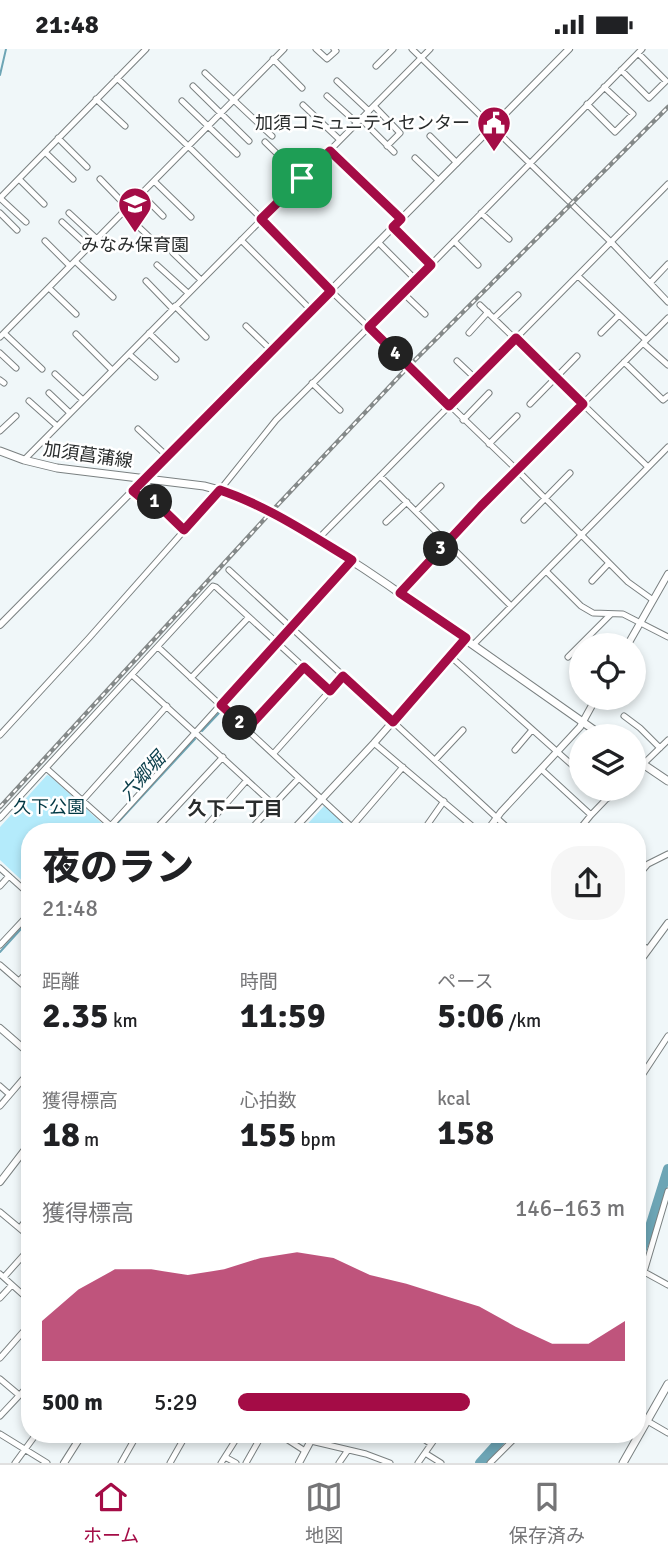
<!DOCTYPE html>
<html lang="ja">
<head>
<meta charset="utf-8">
<style>
	:root { --surface:#fff; --page:#f6f6f6; --text:#202124; --muted:#757577; --line:#e0e0e0; --accent:#a40c46 }
	body { margin:0; font-family:Signika,"Noto Sans JP",sans-serif; background:var(--page); color:var(--text); height:100vh; display:flex; flex-direction:column; font-size:26px; white-space:nowrap }
	* { box-sizing:border-box; margin:0 }
	p { font-size:23px; color:var(--muted) }
	.icon { flex:none; width:38px; height:38px; fill:none; stroke:currentColor; stroke-width:2; stroke-linecap:round; stroke-linejoin:round }
	.map { position:relative; flex:1; overflow:hidden }
	.side { position:absolute; left:21px; top:774px; width:625px; height:620px; display:flex; flex-direction:column; background:var(--surface); border-radius:28px; box-shadow:0 4px 10px #0003 }
	.side>* { flex:none }
	.controls { position:absolute; left:569px; top:584px; display:grid; gap:14px }
	.controls a { display:grid; place-items:center; width:77px; height:77px; border-radius:50%; background:var(--surface); box-shadow:0 4px 10px #0003; font-size:35px }
	.pin { position:absolute; display:grid; place-items:center; width:60px; height:60px; color:#fff; margin:-30px; border-radius:14px; box-shadow:0 4px 10px #0006 }
	.km { position:absolute; width:35px; height:35px; margin:-18px; border-radius:50%; background:#222; color:#fff; font-size:19px; line-height:35px; text-align:center }
	.round { display:grid; place-items:center; flex:none; width:74px; height:74px; border-radius:28px; background:var(--page) }
	.summary { display:flex; align-items:center; justify-content:space-between; height:119px; padding:0 21px }
	h1 { font-size:38px; font-weight:800; line-height:52px }
	.metrics { display:grid; grid-template-columns:repeat(3,1fr); gap:10px; height:119px; padding:7px 21px }
	.metrics div { display:grid; align-content:center }
	.metrics b { font-size:35px; font-weight:800 }
	.metrics small { font-size:19px; font-weight:400 }
	.metrics p { font-size:19px }
	.chart { height:196px; padding:14px 21px }
	.chart p { display:flex; justify-content:space-between }
	.chart svg { width:100%; height:126px; margin-top:7px; fill:var(--accent); opacity:.7 }
	ul { padding:0 21px; list-style:none; font-size:23px }
	li { display:grid; grid-template-columns:112px 84px 1fr; align-items:center; height:52px }
	li i { height:18px; border-radius:9px; background:var(--accent) }
	.status { display:flex; justify-content:space-between; align-items:center; height:49px; padding:0 35px; background:var(--surface); direction:ltr }
	.status svg { height:19px; fill:currentColor }
	.tabs { display:flex; justify-content:space-around; align-items:center; height:98px; border-top:2px solid var(--line); background:var(--surface); font-size:19px; color:var(--muted) }
	.tabs a { display:grid; justify-items:center; gap:4px }
	.tabs .current { color:var(--accent) }
	.map>svg:first-child { display:block }
	.green { fill:#b4ebfb }
	.lines { fill:none; stroke-linecap:round; stroke-linejoin:round }
	.stream { stroke:#6da5b5; stroke-width:2 }
	.river { stroke:#6da5b5; stroke-width:10 }
	.minor-casing { stroke:#7a8081; stroke-width:7 }
	.tertiary-casing { stroke:#7a8081; stroke-width:8 }
	.secondary-casing { stroke:#7a8081; stroke-width:9 }
	.minor { stroke:#fff; stroke-width:5 }
	.tertiary { stroke:#fff; stroke-width:6 }
	.secondary { stroke:#fff; stroke-width:7 }
	.rail-casing { stroke:#848989; stroke-width:4.5 }
	.rail { stroke:#fff; stroke-width:2; stroke-dasharray:5; stroke-linecap:butt }
	.route-casing { stroke:#fff; stroke-width:14 }
	.route { stroke:#a40c46; stroke-width:9 }
	.labels { text-anchor:middle; stroke-width:5; stroke-linejoin:round; paint-order:stroke }
	.poi-label { font-size:18px; fill:#292c2c; stroke:#fff; text-anchor:end }
	.street-label { font-size:18px; fill:#292c2c; stroke:#fff }
	.park-label { font-size:18px; fill:#013844; stroke:#fff }
	.water-label { font-size:19px; font-style:italic; fill:#0e414d; stroke:#fff }
	.neighbourhood-label { font-size:19px; font-weight:bold; fill:#292c2c; stroke:#fff }
</style>
</head>
<body>
<div class="status"><b>21:48</b><svg viewBox="0 0 49 12"><path d="M0 12V9h3v3zM5 12V6h3v6zM10 12V3h3v9zM15 12V0h3v12zM26 1h20v11H26zM47 4h2v5h-2z"/></svg></div>
<div class="map">
<svg width="668" height="1414" viewBox="0 0 668 1414">
	<rect width="100%" height="100%" fill="#f0f7f9"/>
	<!-- green -->
	<path class="green" d="M47,726L50,727L106,778L102,782H30V839L0,811V778Z
		M324,757H326L347,776L344,782H301Z"/>
	<g class="lines">
		<!-- stream -->
		<path class="stream" d="M0,26L6,0
			M297,578L327,544
			M283,592L290,585
			M227,654L277,600
			M202,682L219,664
			M110,782L195,690
			M0,903L30,870"/>
		<!-- river -->
		<path class="river" d="M637,1213L650,1178L668,1120
			M480,1414L507,1384"/>
		<!-- minor casing -->
		<g class="minor-casing">
			<path id="minor" d="M316,0L327,10L336,2L334,0
				M412,0L612,194L668,253
				M273,10L302,39
				M376,17L393,0
				M621,21L649,49L666,32L638,4
				M205,24L272,87
				M117,29L188,97L262,170L331,242L517,421L628,533L653,551
				M337,32L369,62
				M193,37L249,92
				M327,47L357,74
				M96,50L125,77
				M182,52L237,105
				M587,55L615,83L633,65L604,38
				M303,56L340,91
				M374,57L400,84L387,97
				M361,70L394,103
				M430,87L457,114
				M58,89L87,118
				M265,93L302,129
				M330,102L401,170
				M45,103L73,130
				M415,109L439,132
				M19,130L44,155
				M100,130L128,159
				M154,132L191,168
				M141,145L163,167
				M0,149L146,0
				M0,149L26,173
				M123,163L161,199
				M0,164L17,181
				M69,164L97,190
				M481,164L509,190
				M62,173L89,198
				M393,178L431,216
				M241,191L311,261
				M45,192L70,217
				M454,192L478,216
				M378,193L416,231
				M173,204L201,231
				M75,212L113,248
				M157,216L188,244
				M578,227L646,291
				M146,232L173,260
				M650,234L668,215
				M49,239L76,265
				M403,244L425,265
				M480,256L648,418
				M175,257L206,288
				M494,269L518,246
				M246,277L272,302
				M4,284L42,320
				M149,284L176,310
				M469,284L488,263
				M601,284L619,266
				M76,285L112,321
				M0,288L284,0
				M643,294L668,316
				M0,304L16,319
				M129,305L155,328
				M457,312L476,330
				M624,313L663,351L668,347
				M55,325L83,351
				M0,331L4,334
				M312,334L340,361
				M49,344L70,364
				M29,352L57,377
				M530,355L577,307
				M463,371L489,344
				M138,380L167,407
				M0,382L16,367
				M489,395L517,367
				M24,411L430,0
				M380,427L511,557
				M133,442L145,452L150,448L184,481
				M416,462L441,437
				M524,471L570,424
				M386,473L407,453
				M318,490L668,135
				M229,521L511,782
				M546,522L581,557L593,564L623,565L668,588
				M592,532L609,514
				M400,544L481,457L668,269
				M474,595L668,398
				M158,598L356,782
				M450,607L581,724
				M568,608L611,565
				M132,626L274,756
				M191,629L249,568
				M624,667L640,679L660,699
				M247,680L304,618
				M0,686L89,589L220,441L276,371L416,231L642,0
				M374,694L478,782
				M515,701L532,681
				M274,704L343,627
				M435,711L463,681
				M46,719L111,777
				M541,720L591,766
				M634,724L668,691
				M599,740L608,749
				M82,752L167,657
				M0,769L213,537L216,538L330,642
				M106,782L352,511
				M154,782L223,708
				M202,782L247,731
				M249,782L299,729
				M348,782L403,718
				M423,782L444,752
				M578,782L591,766L616,740
				M0,819L30,846
				M637,828L648,815L668,805
				M0,837L9,827
				M637,895L649,900
				M0,896L30,864
				M0,916L30,942
				M19,932L30,920
				M637,1034L668,987
				M0,1037L9,1045
				M0,1057L30,1022
				M23,1103L30,1108
				M0,1163L30,1188
				M20,1179L30,1166
				M637,1219L668,1236
				M0,1225L30,1252
				M4,1228L30,1199
				M637,1238L644,1223L668,1142
				M0,1249L12,1236
				M0,1309L30,1275
				M0,1330L19,1346
				M637,1366L668,1384
				M0,1367L30,1335
				M277,1384L305,1402
				M415,1384L431,1395
				M0,1385L47,1414
				M311,1392L366,1405L390,1414
				M425,1404L441,1414
				M225,1408L236,1414
				M15,1414L37,1384
				M121,1414L138,1384
				M170,1414L187,1384
				M221,1414L240,1384
				M246,1414L263,1384
				M339,1414L348,1401
				M418,1414L439,1384
				M490,1414L520,1384"/>
		</g>
		<!-- tertiary casing -->
		<g class="tertiary-casing">
			<path id="tertiary" d="M0,576L569,0
				M627,597L668,525
				M292,782L374,694L466,589
				M487,782L501,763L580,678L596,649
				M637,916L668,874
				M0,979L30,1005
				M0,1133L30,1094
				M64,1414L83,1384
				M299,1414L315,1384"/>
		</g>
		<!-- secondary casing -->
		<g class="secondary-casing">
			<path id="secondary" d="M0,402L24,411L57,419L204,437C242,446 276,465 310,486C345,507 379,529 412,553C476,598 540,643 604,688
				M634,709L668,732
				M623,1414L668,1335"/>
		</g>
		<!-- minor -->
		<use href="#minor" class="minor"/>
		<!-- tertiary -->
		<use href="#tertiary" class="tertiary"/>
		<!-- secondary -->
		<use href="#secondary" class="secondary"/>
		<!-- rail casing -->
		<g class="rail-casing">
			<path id="rail" d="M0,758L271,463L409,317L668,58"/>
		</g>
		<!-- rail -->
		<use href="#rail" class="rail"/>
	</g>
	<g class="lines">
		<!-- route casing -->
		<g class="route-casing">
			<path id="route" d="M330,102L401,170L393,178L431,216L369,278L449,357L516,289L583,355L481,457L400,544L466,589L393,673L343,627L330,642L304,618L247,680L221,656L352,511C309,485 267,457 220,441L184,481L150,448L145,452L133,442L331,242L261,170Z"/>
		</g>
		<!-- route -->
		<use href="#route" class="route"/>
	</g>
	<!-- icons -->
	<defs>
		<g id="civic-pin" transform="scale(1.75)"><path d="M0 17L-7.5 6A9.5 9.5 0 1 1 7.5 6Z" fill="#a40c46" stroke="#fff"/><path d="M-.6-6.5H3V-4.5H.6V-3L4-1V1h2V6H-6V1h2V-1L-.6-3ZM-1.2 2.5V6h2.4V2.5Z" fill="#fff"/></g>
		<g id="school-pin" transform="scale(1.75)"><path d="M0 17L-7.5 6A9.5 9.5 0 1 1 7.5 6Z" fill="#a40c46" stroke="#fff"/><path d="M0-5L7-2L0 1L-7-2ZM-4 1L0 2.5L4 1V4Q0 6-4 4Z" fill="#fff"/></g>
	</defs>
	<g fill-rule="evenodd">
		<use href="#civic-pin" x="494" y="74"/>
		<use href="#school-pin" x="135" y="155"/>
	</g>
	<g class="labels">
		<!-- poi labels -->
		<g class="poi-label">
			<text x="470" y="80">加須コミュニティセンター</text>
			<text x="135" y="202" text-anchor="middle">みなみ保育園</text>
		</g>
		<!-- street labels -->
		<g class="street-label">
			<text transform="translate(88 406) rotate(8)" y="6">加須菖蒲線</text>
		</g>
		<!-- park labels -->
		<g class="park-label">
			<text x="49" y="764">久下公園</text>
		</g>
		<!-- water labels -->
		<g class="water-label">
			<text transform="translate(142 727) rotate(-48)" y="7">六郷堀</text>
		</g>
		<!-- neighbourhood labels -->
		<g class="neighbourhood-label">
			<text x="235" y="766">久下一丁目</text>
		</g>
	</g>
</svg>
<div class="controls">
<a><svg class="icon" aria-label="locate" viewBox="0 0 24 24"><circle cx="12" cy="12" r="6"/><path d="M12 2v4M12 18v4M2 12h4M18 12h4"/></svg></a>
<a><svg class="icon" aria-label="layers" viewBox="0 0 24 24"><path d="M12 4l9 5-9 5-9-5zM3 14l9 5 9-5"/></svg></a>
</div>
<div class="pin" style="left:302px;top:129px;background:#1e9e55"><svg class="icon" aria-label="arrive" viewBox="0 0 24 24"><path d="M6 21V4h12l-3 4 3 4H6"/></svg></div>
<b class="km" style="left:155px;top:453px">1</b>
<b class="km" style="left:240px;top:674px">2</b>
<b class="km" style="left:441px;top:500px">3</b>
<b class="km" style="left:396px;top:305px">4</b>
<section class="side">
<div class="summary"><div><h1>夜のラン</h1><p>21:48</p></div><a class="round"><svg class="icon" aria-label="share" viewBox="0 0 24 24"><path d="M12 15V3M7 8l5-5 5 5M5 13v7h14v-7"/></svg></a></div>
<div class="metrics">
<div><p>距離</p><b>2.35<small> km</small></b></div>
<div><p>時間</p><b>11:59</b></div>
<div><p>ペース</p><b>5:06<small> /km</small></b></div>
</div>
<div class="metrics">
<div><p>獲得標高</p><b>18<small> m</small></b></div>
<div><p>心拍数</p><b>155<small> bpm</small></b></div>
<div><p>kcal</p><b>158</b></div>
</div>
<div class="chart"><p><span>獲得標高</span>146–163 m</p>
<svg viewBox="0 0 160 44" preserveAspectRatio="none"><path d="M0 44V30L10 19L20 12L30 12L40 14L50 12L60 8L70 6L80 8L90 14L100 17L110 21L120 25L130 32L140 38L150 38L160 30V44z"/></svg>
</div>
<ul>
<li><b>500 m</b>5:29<i style="width:60%"></i></li>
</ul>
</section>
</div>
<nav class="tabs">
<a class="current"><svg class="icon" aria-label="home" viewBox="0 0 24 24"><path d="M3 11l9-7 9 7M6 9v11h12V9"/></svg>ホーム</a>
<a><svg class="icon" aria-label="map" viewBox="0 0 24 24"><path d="M3 6l6-2 6 2 6-2v14l-6 2-6-2-6 2zM9 4v14M15 6v14"/></svg>地図</a>
<a><svg class="icon" aria-label="saved" viewBox="0 0 24 24"><path d="M7 4h10v16l-5-4-5 4z"/></svg>保存済み</a>
</nav>
</body>
</html>
